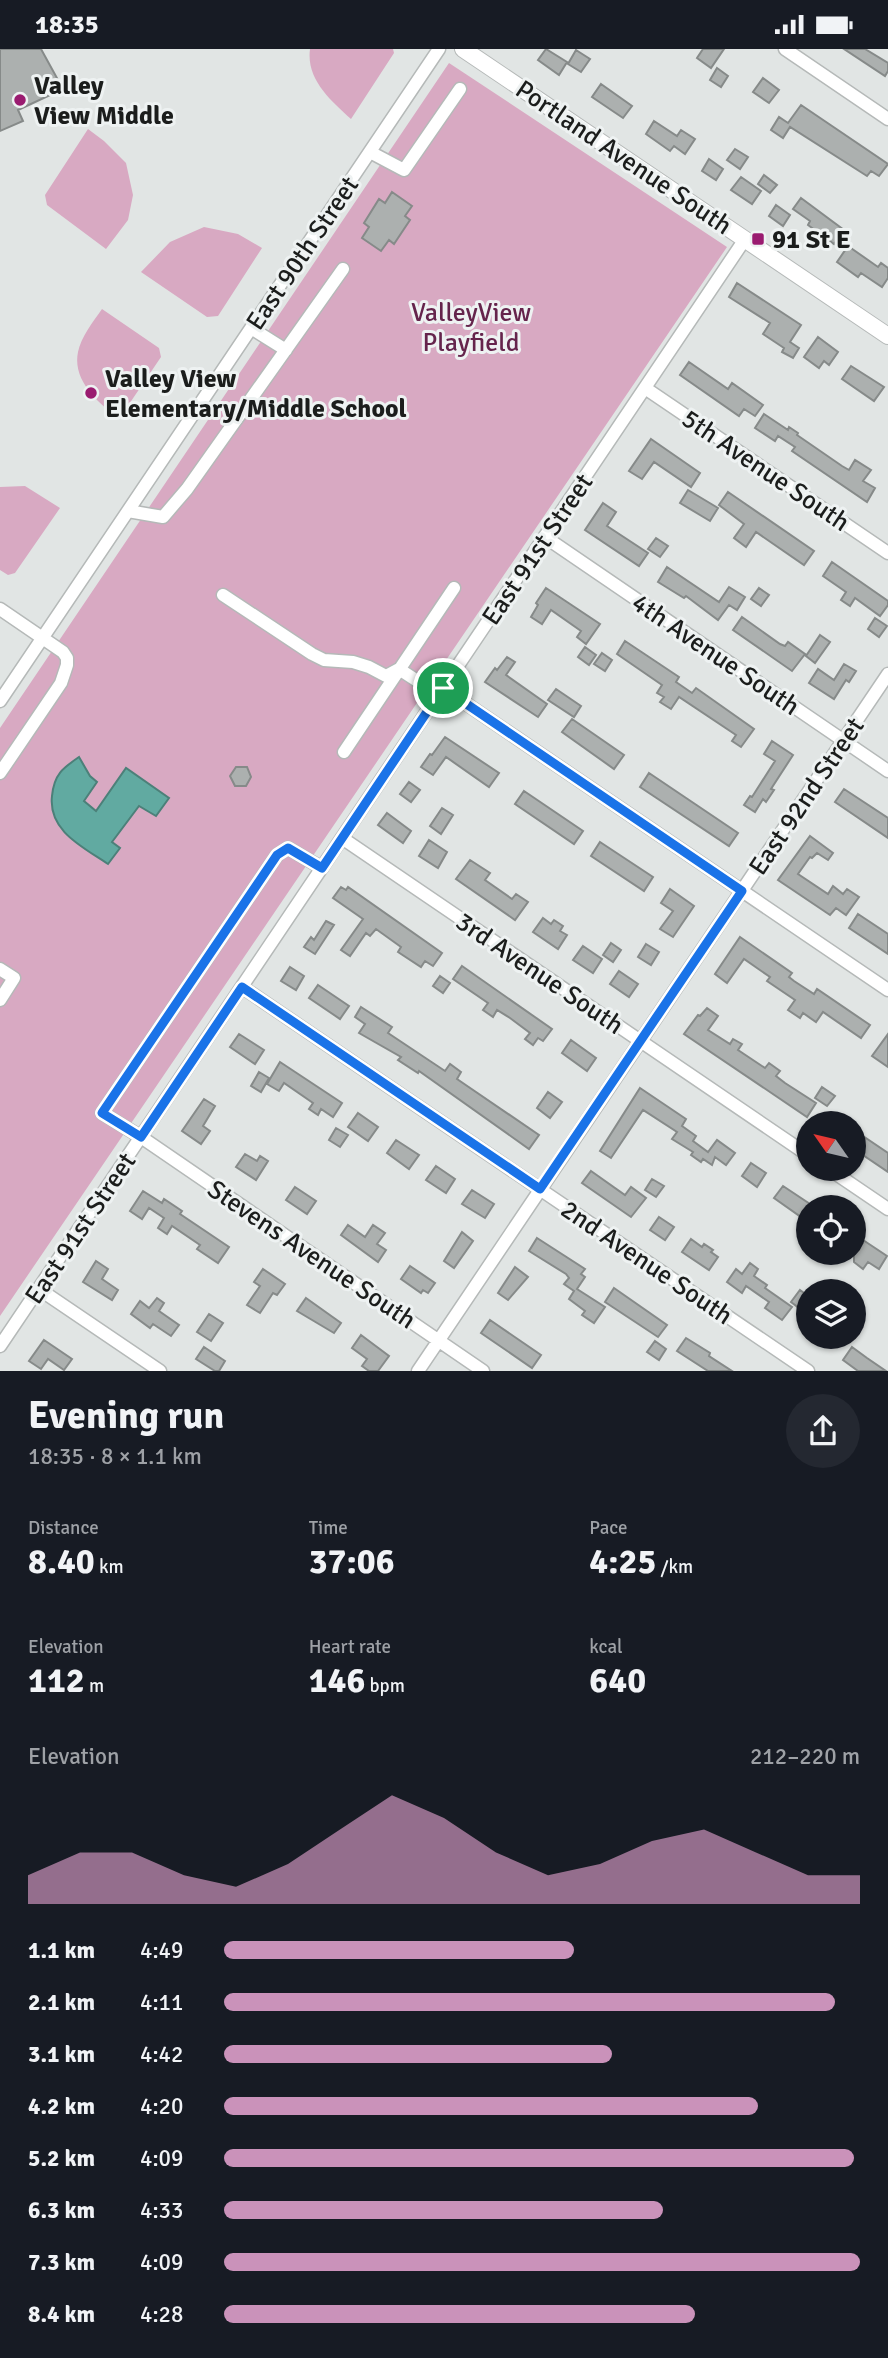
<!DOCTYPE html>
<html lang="en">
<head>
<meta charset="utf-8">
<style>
	:root { --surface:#171b24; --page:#242831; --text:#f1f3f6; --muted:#9ea1a6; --accent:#ca92ba }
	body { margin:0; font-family:Signika,sans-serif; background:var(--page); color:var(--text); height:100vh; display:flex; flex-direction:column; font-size:26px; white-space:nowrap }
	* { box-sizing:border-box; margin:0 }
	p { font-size:23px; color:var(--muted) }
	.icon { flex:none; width:38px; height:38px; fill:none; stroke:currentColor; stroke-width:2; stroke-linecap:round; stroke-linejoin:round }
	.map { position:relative; height:1322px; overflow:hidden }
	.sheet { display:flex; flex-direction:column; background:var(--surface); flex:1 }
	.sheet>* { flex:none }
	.needle { width:46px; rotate:304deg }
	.fabs { position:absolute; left:796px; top:1062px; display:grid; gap:14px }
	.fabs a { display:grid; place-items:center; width:70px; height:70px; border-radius:50%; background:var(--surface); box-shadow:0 2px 5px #0004; font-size:35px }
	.pin { position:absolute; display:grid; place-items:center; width:60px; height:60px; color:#fff; margin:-30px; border:4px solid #fff; border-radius:50%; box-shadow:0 2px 7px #0007 }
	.round { display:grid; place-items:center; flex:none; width:74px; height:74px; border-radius:37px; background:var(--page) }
	.head { display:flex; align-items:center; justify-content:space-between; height:119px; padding:0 28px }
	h1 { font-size:38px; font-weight:700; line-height:52px }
	.stats { display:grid; grid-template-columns:repeat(3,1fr); gap:10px; height:119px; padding:7px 28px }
	.stats div { display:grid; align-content:center }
	.stats b { font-size:35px; font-weight:700 }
	.stats small { font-size:19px; font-weight:400 }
	.stats p { font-size:19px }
	.chart { height:196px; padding:14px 28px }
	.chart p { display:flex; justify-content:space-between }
	.chart svg { width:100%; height:126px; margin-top:7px; fill:var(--accent); opacity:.7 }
	ul { padding:0 28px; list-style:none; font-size:23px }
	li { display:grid; grid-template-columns:112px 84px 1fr; align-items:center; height:52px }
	li i { height:18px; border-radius:9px; background:var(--accent) }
	.status { display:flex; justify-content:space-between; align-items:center; height:49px; padding:0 35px; background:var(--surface); direction:ltr }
	.status svg { height:19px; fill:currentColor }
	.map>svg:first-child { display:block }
	.green { fill:#d8a9c2 }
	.water { fill:#61aaa1; stroke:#4c8079; stroke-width:2 }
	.building { fill:#acb0af; stroke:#868a89; stroke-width:2 }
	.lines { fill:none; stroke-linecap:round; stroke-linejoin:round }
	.minor-casing { stroke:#b5b9b8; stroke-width:15 }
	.major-casing { stroke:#b5b9b8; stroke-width:18 }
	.minor { stroke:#fff; stroke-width:12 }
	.major { stroke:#fff; stroke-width:16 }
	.route-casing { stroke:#fff; stroke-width:14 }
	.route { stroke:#1a73e8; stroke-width:9 }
	.poi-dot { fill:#9a1b70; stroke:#eef2f2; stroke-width:2.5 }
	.labels { text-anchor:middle; stroke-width:6; stroke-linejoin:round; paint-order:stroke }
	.poi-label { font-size:26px; font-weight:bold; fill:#1b1d1c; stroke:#eef2f2; text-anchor:start }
	.street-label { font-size:26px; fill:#1b1d1c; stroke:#eef2f2 }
	.park-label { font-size:26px; fill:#65244c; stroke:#eef2f2 }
</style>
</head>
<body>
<div class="status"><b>18:35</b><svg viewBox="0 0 49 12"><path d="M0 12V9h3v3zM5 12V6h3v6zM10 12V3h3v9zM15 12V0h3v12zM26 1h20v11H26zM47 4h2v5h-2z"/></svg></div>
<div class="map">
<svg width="888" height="1322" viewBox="0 0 888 1322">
	<rect width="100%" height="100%" fill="#e1e5e4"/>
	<!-- green -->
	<path class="green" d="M310,0H393L394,4L351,70C330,51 306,30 310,0Z
		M449,14L727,198L0,1267V679Z
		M88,80L104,92L126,114L133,146L128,171L106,200L47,156L45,146Z
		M204,178L238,185L262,199L218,267L207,268L141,223L170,193Z
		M102,260L159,299L161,308L119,370C99,354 72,332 78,303C81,288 93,273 102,260Z
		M25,437L60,459L15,524L8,526L0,521V438Z"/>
	<!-- water -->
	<path class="water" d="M79,708L90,727L97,733L84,752L96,762L126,719L169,749L156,767L139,757L112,793L120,799L108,815C83,798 48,782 52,747C54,725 63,719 79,708Z"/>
	<!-- building -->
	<path class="building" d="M0,0H41L63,40L18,61L23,72L0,82Z
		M546,0L567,13L559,26L538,11Z
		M703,0H724L711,19L697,9Z
		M844,0H865L888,14V22L885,27Z
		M576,1L590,10L581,23L568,15Z
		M717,19L728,27L721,38L710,31Z
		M763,29L779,41L769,54L753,43Z
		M601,35L632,57L623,69L592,48Z
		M801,56L888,115L879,127L871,122L867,127L790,78L783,89L771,81L779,68L788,74Z
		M654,72L677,87L681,81L695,90L685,105L674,97L670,102L646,85Z
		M735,100L748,108L740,120L727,111Z
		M709,110L723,120L716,131L702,122Z
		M764,126L777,136L770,144L758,135Z
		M741,128L761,142L752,155L731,141Z
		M392,143L412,157L405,167L410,171L394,195L389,191L381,202L362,189L369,178L364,174L379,150L385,154Z
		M801,149L844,181L834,195L808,176L810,172L793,160Z
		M776,156L790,166L783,177L769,167Z
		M848,197L878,218L881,214L888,219V229L882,238L861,224L858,228L837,213Z
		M737,234L801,276L790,293L799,299L793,309L782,303L784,299L763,285L770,274L729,248Z
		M818,288L838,303L829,316L824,312L819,319L804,308Z
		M689,313L728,340L732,334L763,356L755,367L744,360L739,367L680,326Z
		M851,317L884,338L874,352L842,330Z
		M764,365L788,381L789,378L798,384L797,386L842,417L849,421L855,411L871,421L863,432L875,439L867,453L792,402L795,398L778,387L775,392L755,379Z
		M651,390L700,424L691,438L654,413L642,430L629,422Z
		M688,441L718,459L710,472L680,454Z
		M728,443L814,502L804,516L756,483L746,498L734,489L744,475L719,456Z
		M603,454L616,463L607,477L648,504L639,517L585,481Z
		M656,489L668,497L660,508L648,500Z
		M832,513L888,552V556L880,567L855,549L850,557L841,551L846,543L823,527Z
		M667,518L719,553L729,538L745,548L737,561L729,556L718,571L686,547L684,549L658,533Z
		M546,539L600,575L586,595L577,588L581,582L551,561L542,575L531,568L538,556L536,554Z
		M759,539L769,546L761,557L751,550Z
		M742,568L780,595L785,597L788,593L805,605L792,622L733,581Z
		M875,569L887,577L879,588L868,580Z
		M820,586L830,593L815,614L806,607Z
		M625,592L679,628L676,633L692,644L696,639L754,680L741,698L732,692L736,686L679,648L671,660L660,653L664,648L657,644L662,636L617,605Z
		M585,598L596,606L589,616L578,608Z
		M602,604L612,611L605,622L594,615Z
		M507,608L515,613L506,626L547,655L538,668L485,633L495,619L497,621Z
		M844,615L856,622L849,633L846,631L834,650L809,634L818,620L834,631Z
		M556,640L581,657L574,668L548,651Z
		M572,670L624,706L614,720L562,683Z
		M445,688L499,724L489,738L446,708L433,726L421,718L430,705L432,706Z
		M772,692L793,706L771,740L774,741L766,753L763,750L755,763L744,756L750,747L752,748L775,712L764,705Z
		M236,718H247L251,728L246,737H235L230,727Z
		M649,724L738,784L729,797L640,738Z
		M409,733L420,741L411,753L400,745Z
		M844,740L888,769V789L835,753Z
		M524,742L583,782L574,795L515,755Z
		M442,759L453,766L441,785L430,777Z
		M387,764L411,782L403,794L378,776Z
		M810,787L833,804L828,811L817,804L812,809L810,808L798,825L828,845L833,837L843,845L847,840L859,848L846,866L836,859L830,866L778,831Z
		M429,791L447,803L438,819L419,807Z
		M600,793L653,828L644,842L591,807Z
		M470,811L490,824L485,831L512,850L516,845L528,853L515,871L456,830Z
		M341,838L346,841L348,838L442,904L433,917L425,912L421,918L398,903L401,898L376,880L370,887L366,884L350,907L341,901L363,870L333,849Z
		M670,840L694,857L673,888L660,880L673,862L661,854Z
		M858,865L888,885V905L849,879Z
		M543,869L551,875L554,871L563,877L560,882L567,886L558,900L533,883Z
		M326,872L334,876L315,905L304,898L311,888L314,891Z
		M740,888L792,924L789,928L794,932L814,945L817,940L870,976L861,989L823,963L816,973L803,964L800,969L788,961L795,951L767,932L770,928L744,910L727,934L715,925Z
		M611,894L621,901L613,913L603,906Z
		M646,895L659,903L651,916L638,908Z
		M583,897L602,910L593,924L573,911Z
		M462,917L552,980L543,992L538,989L533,996L525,990L530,984L510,969L497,961L493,968L483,961L488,954L453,930Z
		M290,918L304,927L296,941L281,932Z
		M619,922L638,935L629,948L610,935Z
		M440,927L450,934L443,944L433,937Z
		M318,936L349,957L340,970L309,949Z
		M361,958L392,978L388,984L445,1022L450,1015L461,1023L457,1030L539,1086L529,1100L419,1022L418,1024L398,1011L401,1008L359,984L365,975L355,968Z
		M707,959L718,967L708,981L730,995L733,990L742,995L738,1001L765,1019L769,1014L780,1022L776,1027L785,1034L816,1054L807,1068L684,985L698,966L700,967Z
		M239,985L264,1001L255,1015L230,998Z
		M888,985V1018L872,1007Z
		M571,991L596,1009L587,1022L562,1004Z
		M280,1013L342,1054L333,1068L321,1060L318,1066L309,1060L313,1054L284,1034L279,1042L267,1035Z
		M259,1023L269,1029L261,1043L251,1037Z
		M822,1038L835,1047L827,1057L815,1049Z
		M640,1039L686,1070L682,1077L696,1087L693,1092L708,1103L717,1091L735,1104L726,1116L715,1108L712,1116L703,1110L701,1113L691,1106L693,1103L672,1090L677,1083L643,1061L611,1109L600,1102Z
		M548,1043L562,1053L550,1069L537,1059Z
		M204,1050L215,1057L203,1077L210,1082L201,1095L182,1082Z
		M358,1064L378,1078L368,1092L348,1078Z
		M336,1079L348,1086L340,1098L329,1091Z
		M854,1081L888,1104V1123L854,1100Z
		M396,1091L419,1106L409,1120L387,1104Z
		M245,1105L257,1112L260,1107L268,1112L256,1131L236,1118Z
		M751,1114L766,1124L757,1138L742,1127Z
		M436,1117L455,1130L446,1144L426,1131Z
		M591,1122L625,1146L631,1138L646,1149L631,1168L582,1134Z
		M652,1130L664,1137L656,1148L645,1141Z
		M783,1137L810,1155L801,1168L774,1149Z
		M295,1138L316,1152L307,1165L286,1151Z
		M472,1141L494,1155L485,1169L462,1155Z
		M143,1142L162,1154L164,1150L182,1162L180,1165L229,1198L218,1214L197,1200L200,1196L172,1177L167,1185L158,1179L164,1169L149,1159L142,1170L130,1162Z
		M659,1168L674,1178L665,1191L650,1181Z
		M348,1176L365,1188L373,1176L385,1184L377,1195L386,1201L378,1213L341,1186Z
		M462,1183L473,1192L454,1219L444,1212Z
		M854,1185L887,1207L879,1220L868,1213L863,1220L854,1213Z
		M537,1189L585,1220L581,1225L585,1228L577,1240L605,1258L594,1274L582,1266L585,1262L569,1250L574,1242L564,1235L569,1229L566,1225L529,1202Z
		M691,1190L702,1198L704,1195L713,1201L711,1203L718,1208L709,1221L682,1203Z
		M96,1212L108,1220L102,1230L118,1241L112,1251L83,1233Z
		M750,1214L758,1220L754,1227L767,1236L765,1239L792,1258L782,1271L765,1259L769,1253L746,1237L742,1244L727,1233L736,1220L742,1225Z
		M410,1217L435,1234L428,1244L423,1241L421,1244L401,1230Z
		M515,1218L528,1228L508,1251L498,1244Z
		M263,1220L285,1235L277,1246L273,1244L260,1264L247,1256L260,1237L254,1233Z
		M614,1239L667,1276L658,1288L605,1253Z
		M800,1241L808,1247V1254L803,1262L791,1253Z
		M157,1249L164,1254L159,1262L179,1276L171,1287L153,1275L150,1279L131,1265L140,1252L149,1259Z
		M306,1249L341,1274L334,1284L297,1262Z
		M209,1265L223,1274L211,1292L197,1283Z
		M490,1271L541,1306L532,1319L481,1284Z
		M361,1286L389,1307L378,1322H369L362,1317L367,1310L352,1299Z
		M686,1289L710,1304L709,1307L732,1322H708L677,1302Z
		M44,1291L72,1310L64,1321L48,1310L41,1320L29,1312Z
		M655,1292L666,1300L659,1311L647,1303Z
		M204,1298L225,1312L219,1322H215L196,1310Z
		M852,1298L867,1309L886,1322H858L843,1311Z"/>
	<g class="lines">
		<!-- minor casing -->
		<g class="minor-casing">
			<path id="minor" d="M785,0L888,70
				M370,103L404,121L460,40
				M251,279L286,301
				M645,339L888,504
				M128,462L163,468L187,440L343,220
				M545,488L888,722
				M223,546L312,605L324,611L353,613L369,618L386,627L399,620L425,637L437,648
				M0,560L63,603L67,609V616L61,634L0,724
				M443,639L888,941
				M0,652L439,0
				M344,703L454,539
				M342,789L808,1106
				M322,819L288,799L277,806L102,1064L141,1088L483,1322
				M0,920L14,929L0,951
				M242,938L808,1322
				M829,1120L888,1160
				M39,1240L160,1322
				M0,1297L745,190
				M418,1322L888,625"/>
		</g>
		<!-- major casing -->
		<g class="major-casing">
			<path id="major" d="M463,0L888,287"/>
		</g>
		<!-- minor -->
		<use href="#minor" class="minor"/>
		<!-- major -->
		<use href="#major" class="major"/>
	</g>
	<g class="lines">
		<!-- route casing -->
		<g class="route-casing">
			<path id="route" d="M443,639L742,842L540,1140L242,938L141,1088L102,1064L277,806L288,799L322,819Z"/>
		</g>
		<!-- route -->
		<use href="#route" class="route"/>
	</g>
	<!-- markers -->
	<g class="poi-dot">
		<circle cx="20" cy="51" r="7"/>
		<rect x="751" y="183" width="14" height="14" rx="3.5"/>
		<circle cx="91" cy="344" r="7"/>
	</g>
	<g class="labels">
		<!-- poi labels -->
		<g class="poi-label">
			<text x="34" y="45">Valley<tspan x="34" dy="30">View Middle</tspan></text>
			<text x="772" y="199">91 St E</text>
			<text x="105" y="338">Valley View<tspan x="105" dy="30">Elementary/Middle School</tspan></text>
		</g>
		<!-- street labels -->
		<g class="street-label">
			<text transform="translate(624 108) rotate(34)" y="9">Portland Avenue South</text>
			<text transform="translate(302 204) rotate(-56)" y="9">East 90th Street</text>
			<text transform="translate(766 421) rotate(34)" y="9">5th Avenue South</text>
			<text transform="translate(537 500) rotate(-56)" y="9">East 91st Street</text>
			<text transform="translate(716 605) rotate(34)" y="9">4th Avenue South</text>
			<text transform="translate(806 747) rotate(-56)" y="9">East 92nd Street</text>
			<text transform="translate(540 924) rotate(34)" y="9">3rd Avenue South</text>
			<text transform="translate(80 1179) rotate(-56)" y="9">East 91st Street</text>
			<text transform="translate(312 1205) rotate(34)" y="9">Stevens Avenue South</text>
			<text transform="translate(647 1213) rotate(34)" y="9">2nd Avenue South</text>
		</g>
		<!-- park labels -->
		<g class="park-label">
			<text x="471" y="272">ValleyView<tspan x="471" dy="30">Playfield</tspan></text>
		</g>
	</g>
</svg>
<div class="fabs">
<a><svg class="needle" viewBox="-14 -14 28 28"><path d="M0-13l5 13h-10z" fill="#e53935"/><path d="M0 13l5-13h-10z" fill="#9ea1a6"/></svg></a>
<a><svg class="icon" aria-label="locate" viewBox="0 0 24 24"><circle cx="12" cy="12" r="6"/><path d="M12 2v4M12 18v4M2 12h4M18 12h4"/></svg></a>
<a><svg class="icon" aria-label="layers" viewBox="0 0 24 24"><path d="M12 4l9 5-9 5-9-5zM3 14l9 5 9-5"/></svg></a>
</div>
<div class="pin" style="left:443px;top:639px;background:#1e9e55"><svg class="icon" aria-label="arrive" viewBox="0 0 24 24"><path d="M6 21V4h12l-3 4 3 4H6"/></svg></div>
</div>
<section class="sheet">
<div class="head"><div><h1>Evening run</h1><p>18:35 · 8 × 1.1 km</p></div><a class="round"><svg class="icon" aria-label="share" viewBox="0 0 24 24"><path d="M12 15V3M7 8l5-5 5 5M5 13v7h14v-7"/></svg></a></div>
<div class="stats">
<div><p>Distance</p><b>8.40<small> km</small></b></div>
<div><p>Time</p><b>37:06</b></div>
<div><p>Pace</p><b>4:25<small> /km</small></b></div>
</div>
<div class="stats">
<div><p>Elevation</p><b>112<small> m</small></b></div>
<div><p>Heart rate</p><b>146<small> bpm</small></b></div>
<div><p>kcal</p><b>640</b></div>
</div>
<div class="chart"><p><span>Elevation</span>212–220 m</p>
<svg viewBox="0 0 160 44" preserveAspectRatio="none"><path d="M0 44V34L10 26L20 26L30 34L40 38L50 30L60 18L70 6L80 14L90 26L100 34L110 30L120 22L130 18L140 26L150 34L160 34V44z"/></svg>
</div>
<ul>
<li><b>1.1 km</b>4:49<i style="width:55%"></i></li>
<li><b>2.1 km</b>4:11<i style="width:96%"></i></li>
<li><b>3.1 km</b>4:42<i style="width:61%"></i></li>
<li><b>4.2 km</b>4:20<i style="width:84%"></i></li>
<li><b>5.2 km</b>4:09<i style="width:99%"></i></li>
<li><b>6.3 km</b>4:33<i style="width:69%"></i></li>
<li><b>7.3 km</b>4:09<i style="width:100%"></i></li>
<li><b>8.4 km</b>4:28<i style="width:74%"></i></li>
</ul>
</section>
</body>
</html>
